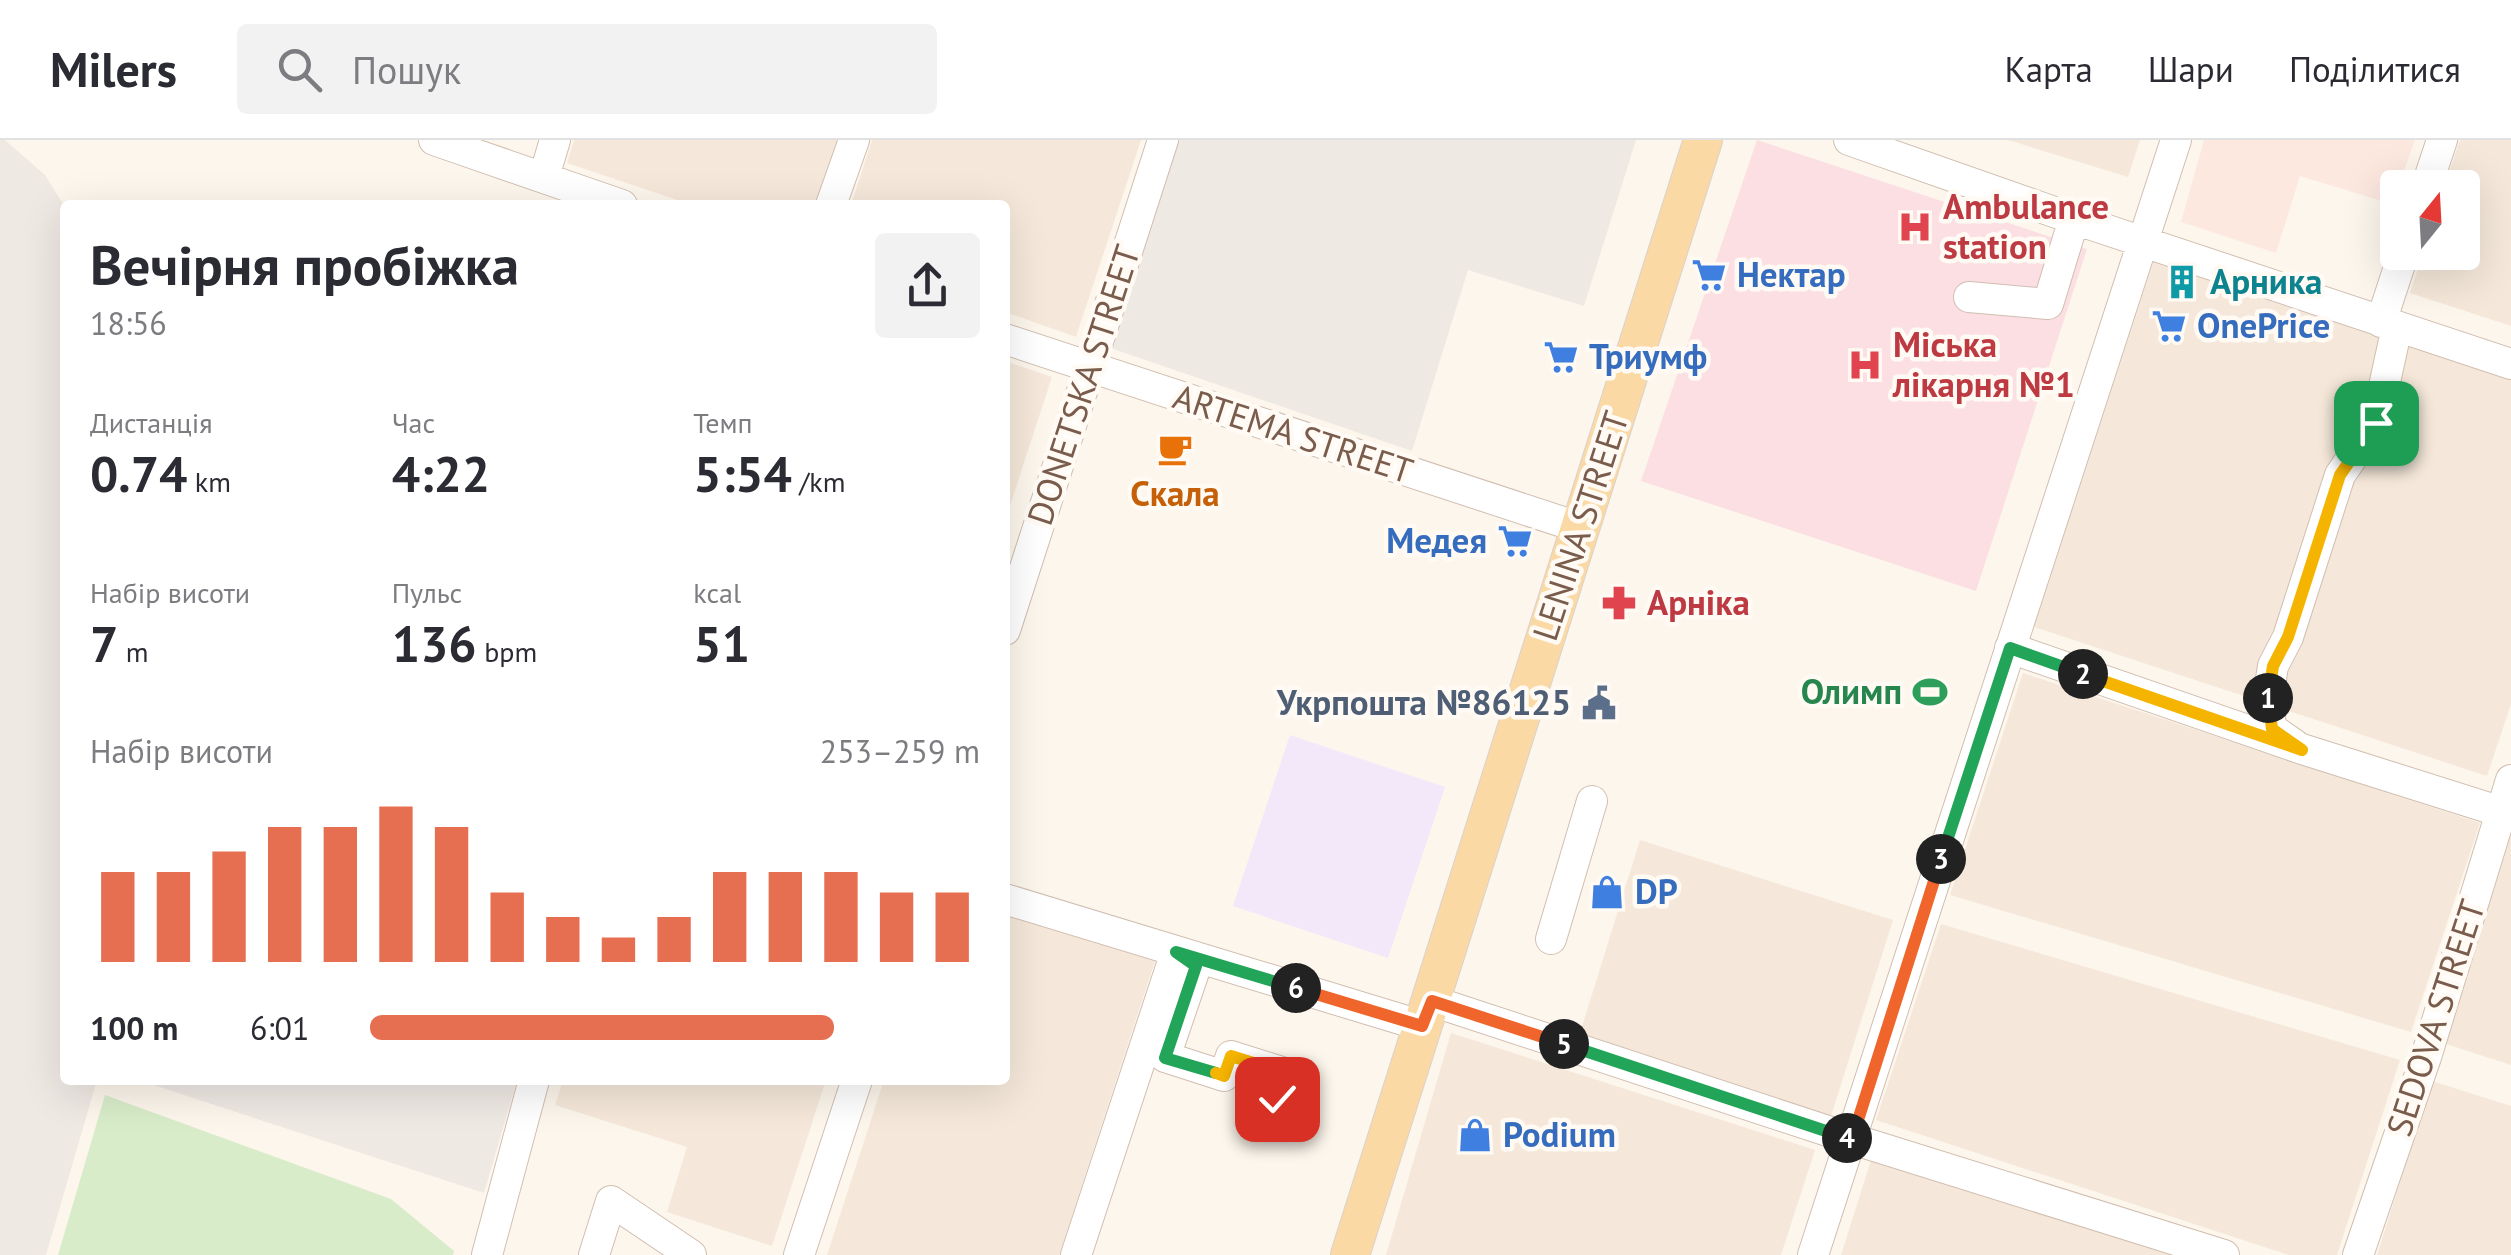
<!DOCTYPE html>
<html lang="uk">
<head>
<meta charset="utf-8">
<style>
	:root { --surface:#fff; --page:#f2f2f3; --text:#2b2b33; --muted:#7c7c81; --line:#e1e1e2; --accent:#e76f51 }
	body { margin:0; font-family:"PT Sans",sans-serif; background:var(--page); color:var(--text); height:100vh; display:flex; flex-direction:column; font-size:38px; white-space:nowrap }
	* { box-sizing:border-box; margin:0 }
	p { font-size:32px; color:var(--muted) }
	.icon { flex:none; width:55px; height:55px; fill:none; stroke:currentColor; stroke-width:2; stroke-linecap:round; stroke-linejoin:round }
	.map { position:relative; flex:1; overflow:hidden }
	.drawer { position:absolute; left:60px; top:60px; width:950px; height:885px; display:flex; flex-direction:column; background:var(--surface); border-radius:10px; box-shadow:0 10px 40px #0002 }
	.drawer>* { flex:none }
	.needle { width:65px; rotate:18deg }
	.controls { position:absolute; left:2380px; top:30px; display:grid; gap:20px }
	.controls a { display:grid; place-items:center; width:100px; height:100px; border-radius:10px; background:var(--surface); box-shadow:0 10px 40px #0002; font-size:50px }
	.pin { position:absolute; display:grid; place-items:center; width:85px; height:85px; color:#fff; margin:-42px; border-radius:20px; box-shadow:0 5px 15px #0006 }
	.km { position:absolute; width:50px; height:50px; margin:-25px; border-radius:50%; background:#222; color:#fff; font-size:28px; line-height:50px; text-align:center }
	.round { display:grid; place-items:center; flex:none; width:105px; height:105px; border-radius:10px; background:var(--page) }
	.headline { display:flex; align-items:center; justify-content:space-between; height:170px; padding:0 30px }
	h1 { font-size:55px; font-weight:700; line-height:75px }
	.figures { display:grid; grid-template-columns:repeat(3,1fr); gap:15px; height:170px; padding:10px 30px }
	.figures div { display:grid; align-content:center }
	.figures b { font-size:50px; font-weight:700 }
	.figures small { font-size:28px; font-weight:400 }
	.figures p { font-size:28px }
	.chart { height:280px; padding:20px 30px }
	.chart p { display:flex; justify-content:space-between }
	.chart svg { width:100%; height:180px; margin-top:10px; stroke:var(--accent); stroke-width:6 }
	ul { padding:0 30px; list-style:none; font-size:32px }
	li { display:grid; grid-template-columns:160px 120px 1fr; align-items:center; height:75px }
	li i { height:25px; border-radius:12px; background:var(--accent) }
	header { display:flex; align-items:center; gap:60px; box-sizing:border-box; height:140px; padding:0 50px; background:var(--surface); border-bottom:2px solid var(--line) }
	header strong { font-size:48px }
	nav { display:flex; gap:55px; margin-inline-start:auto; font-size:35px }
	.search { width:700px; height:90px; background:var(--page); display:flex; align-items:center; gap:25px; box-sizing:border-box; padding:0 35px; border-radius:10px; color:var(--muted); font-size:38px }
	.map>svg:first-child { display:block }
	.residential { fill:#f5e8da }
	.commercial { fill:#fde8e0 }
	.industrial { fill:#efe9e4 }
	.education { fill:#f3e8fa }
	.medical { fill:#fbdfe3 }
	.green { fill:#d8ecc9 }
	.lines { fill:none; stroke-linecap:round; stroke-linejoin:round }
	.minor-casing { stroke:#d1beb0; stroke-width:32 }
	.major-casing { stroke:#dad1cd; stroke-width:40 }
	.minor { stroke:#fff; stroke-width:30 }
	.major { stroke:#fbd9a5; stroke-width:38 }
	.split-1-casing { stroke:#fff; stroke-width:20 }
	.split-2-casing { stroke:#fff; stroke-width:20 }
	.split-3-casing { stroke:#fff; stroke-width:20 }
	.split-4-casing { stroke:#fff; stroke-width:20 }
	.split-5-casing { stroke:#fff; stroke-width:20 }
	.split-6-casing { stroke:#fff; stroke-width:20 }
	.split-7-casing { stroke:#fff; stroke-width:20 }
	.split-8-casing { stroke:#fff; stroke-width:20 }
	.split-1 { stroke:#f5b400; stroke-width:12 }
	.split-2 { stroke:#f5b400; stroke-width:12 }
	.split-3 { stroke:#22a559; stroke-width:12 }
	.split-4 { stroke:#f0652b; stroke-width:12 }
	.split-5 { stroke:#22a559; stroke-width:12 }
	.split-6 { stroke:#f0652b; stroke-width:12 }
	.split-7 { stroke:#22a559; stroke-width:12 }
	.split-8 { stroke:#f5b400; stroke-width:12 }
	.labels { text-anchor:middle; stroke-width:9; stroke-linejoin:round; paint-order:stroke }
	.health-label { font-size:35px; font-weight:bold; fill:#be3a42; stroke:#fffaf3; text-anchor:start }
	.shop-label { font-size:35px; font-weight:bold; fill:#366cbe; stroke:#fffaf3; text-anchor:start }
	.culture-label { font-size:35px; font-weight:bold; fill:#0d838f; stroke:#fffaf3; text-anchor:start }
	.street-label { font-size:35px; fill:#7a5c4d; stroke:#fffaf3 }
	.food-label { font-size:35px; font-weight:bold; fill:#c56008; stroke:#fffaf3 }
	.leisure-label { font-size:35px; font-weight:bold; fill:#27864d; stroke:#fffaf3; text-anchor:end }
	.service-label { font-size:35px; font-weight:bold; fill:#4e5e75; stroke:#fffaf3; text-anchor:end }
</style>
</head>
<body>
<header>
<strong>Milers</strong>
<div class="search"><svg class="icon" aria-label="search" viewBox="0 0 24 24"><circle cx="10" cy="10" r="6"/><path d="M15 15l6 6"/></svg>Пошук</div>
<nav><a>Карта</a><a>Шари</a><a>Поділитися</a></nav>
</header>
<div class="map">
<svg width="2511" height="1115" viewBox="0 0 2511 1115">
	<rect width="100%" height="100%" fill="#fdf6ec"/>
	<!-- residential -->
	<path class="residential" d="M574,0H840L817,65H692L567,23Z
		M872,0H1141L1076,197L1005,172V65H851Z
		M2008,0H2140L2128,37Z
		M2460,0H2511V186L2410,153L2423,113L2462,112V48L2444,47Z
		M2158,108L2511,224V564L2487,636L2034,487Z
		M1005,221L1052,237L1005,381Z
		M2023,533L2480,683L2411,892L1950,755Z
		M2510,692L2511,693V925L2443,903Z
		M1640,700L1893,780L1831,976L1580,893Z
		M1005,770L1156,818L1059,1115H827L884,940H1005Z
		M1941,784L2400,920L2337,1115H2289L1876,980Z
		M1451,893L1815,1010L1781,1115H1386Z
		M563,940H826L772,1106L667,1072L687,1007L555,965Z
		M2432,941L2511,966V1115H2377Z
		M1873,1014L2183,1115H1841Z"/>
	<!-- commercial -->
	<path class="commercial" d="M2204,0H2415L2392,64L2300,36L2276,113L2181,82Z"/>
	<!-- industrial -->
	<path class="industrial" d="M0,0H5L45,35L65,67V940H97L46,1115H0Z
		M1174,0H1636L1584,166L1468,130L1412,311L1110,208Z
		M138,940H517L484,1053Z"/>
	<!-- education -->
	<path class="education" d="M1290,595L1445,647L1388,818L1233,766Z"/>
	<!-- medical -->
	<path class="medical" d="M1757,0L2087,109L1976,451L1641,341Z"/>
	<!-- green -->
	<path class="green" d="M105,955L391,1059L454,1111L453,1115H58Z"/>
	<g class="lines">
		<!-- minor casing -->
		<g class="minor-casing">
			<path id="minor" d="M434,0L622,65
				M1849,0L2074,79L2511,224
				M544,37L555,0
				M2426,48L2442,0
				M831,65L854,0
				M1969,157L2048,164L2074,79
				M2381,182L2404,112
				M1005,199L1581,388
				M1005,490L1163,0
				M2010,508L2302,609L2511,675
				M2295,605L2272,589L2267,565L2273,526L2288,497L2340,335L2376,283L2397,187
				M1005,759L1423,886
				M1551,799L1592,661
				M1432,861L1852,999L2224,1115
				M487,1115L534,940
				M594,1115L611,1061L691,1115
				M799,1115L857,940
				M1076,1115L1176,812L1196,826L1165,917L1224,936L1231,916L1285,933L1277,959
				M1813,1115L2176,0
				M2358,1115L2426,917L2511,640"/>
		</g>
		<!-- major casing -->
		<g class="major-casing">
			<path id="major" d="M1350,1115L1703,0"/>
		</g>
		<!-- minor -->
		<use href="#minor" class="minor"/>
		<!-- major -->
		<use href="#major" class="major"/>
	</g>
	<g class="lines">
		<!-- split-1 casing -->
		<g class="split-1-casing">
			<path id="split-1" d="M2268,558L2273,526L2288,497L2340,335L2376,283"/>
		</g>
		<!-- split-2 casing -->
		<g class="split-2-casing">
			<path id="split-2" d="M2083,534L2302,610L2272,589L2268,558"/>
		</g>
		<!-- split-3 casing -->
		<g class="split-3-casing">
			<path id="split-3" d="M1941,719L2010,508L2083,534"/>
		</g>
		<!-- split-4 casing -->
		<g class="split-4-casing">
			<path id="split-4" d="M1847,998L1852,999L1941,719"/>
		</g>
		<!-- split-5 casing -->
		<g class="split-5-casing">
			<path id="split-5" d="M1564,904L1847,998"/>
		</g>
		<!-- split-6 casing -->
		<g class="split-6-casing">
			<path id="split-6" d="M1296,848L1422,886L1432,861L1564,904"/>
		</g>
		<!-- split-7 casing -->
		<g class="split-7-casing">
			<path id="split-7" d="M1216,933L1165,918L1196,826L1176,812L1296,848"/>
		</g>
		<!-- split-8 casing -->
		<g class="split-8-casing">
			<path id="split-8" d="M1216,933L1224,936L1231,916L1285,933L1277,959"/>
		</g>
		<!-- split-1 -->
		<use href="#split-1" class="split-1"/>
		<!-- split-2 -->
		<use href="#split-2" class="split-2"/>
		<!-- split-3 -->
		<use href="#split-3" class="split-3"/>
		<!-- split-4 -->
		<use href="#split-4" class="split-4"/>
		<!-- split-5 -->
		<use href="#split-5" class="split-5"/>
		<!-- split-6 -->
		<use href="#split-6" class="split-6"/>
		<!-- split-7 -->
		<use href="#split-7" class="split-7"/>
		<!-- split-8 -->
		<use href="#split-8" class="split-8"/>
	</g>
	<!-- icons -->
	<defs>
		<g id="hospital-bare" transform="scale(2.7)"><path d="M-5-5h3v3.5h4V-5h3V5h-3V1.5h-4V5h-3Z" fill="#e0444e" stroke="#fffaf3" stroke-width="2.5" paint-order="stroke"/></g>
		<g id="supermarket-bare" transform="scale(2.7)"><path d="M-6-5.5h2.5l.6 2H6L4.5 2H-2.5L-4.4-4H-6ZM-1.5 3.2a1.3 1.3 0 1 0 .1 0ZM3 3.2a1.3 1.3 0 1 0 .1 0Z" fill="#3f7fe0" stroke="#fffaf3" stroke-width="2.5" paint-order="stroke"/></g>
		<g id="building-bare" transform="scale(2.7)"><path d="M-4-6H4V6H1V3H-1V6H-4ZM-2.5-4.3h1.7v1.8h-1.7ZM.8-4.3h1.7v1.8H.8ZM-2.5-1h1.7V.8h-1.7ZM.8-1h1.7V.8H.8Z" fill="#0f9aa8" stroke="#fffaf3" stroke-width="2.5" paint-order="stroke"/></g>
		<g id="cafe-bare" transform="scale(2.7)"><path d="M-5.5-4.5H6V0H3Q3 3.5 0 3.5H-2.5Q-5.5 3.5-5.5 0ZM3-3.2v2h1.7v-2ZM-6 4.5H4V6H-6Z" fill="#e8710a" stroke="#fffaf3" stroke-width="2.5" paint-order="stroke"/></g>
		<g id="pharmacy-bare" transform="scale(2.7)"><path d="M-2-6h4v4h4v4h-4v4h-4v-4h-4v-4h4Z" fill="#e0444e" stroke="#fffaf3" stroke-width="2.5" paint-order="stroke"/></g>
		<g id="stadium-bare" transform="scale(2.7)"><path d="M0-5a6.5 5 0 1 0 0 10a6.5 5 0 1 0 0-10ZM-3.5-1.8h7v3.6h-7Z" fill="#2e9e5b" stroke="#fffaf3" stroke-width="2.5" paint-order="stroke"/></g>
		<g id="civic-bare" transform="scale(2.7)"><path d="M-.6-6.5H3V-4.5H.6V-3L4-1V1h2V6H-6V1h2V-1L-.6-3ZM-1.2 2.5V6h2.4V2.5Z" fill="#5c6f8a" stroke="#fffaf3" stroke-width="2.5" paint-order="stroke"/></g>
		<g id="shop-bare" transform="scale(2.7)"><path d="M-5-2.5h2.3a2.7 3.5 0 0 1 5.4 0H5L5.5 6h-11ZM-1.5-2.5h3a1.5 2.3 0 0 0-3 0Z" fill="#3f7fe0" stroke="#fffaf3" stroke-width="2.5" paint-order="stroke"/></g>
	</defs>
	<g fill-rule="evenodd">
		<use href="#hospital-bare" x="1915" y="87"/>
		<use href="#supermarket-bare" x="1709" y="135"/>
		<use href="#building-bare" x="2182" y="142"/>
		<use href="#supermarket-bare" x="2169" y="186"/>
		<use href="#supermarket-bare" x="1561" y="217"/>
		<use href="#hospital-bare" x="1865" y="225"/>
		<use href="#cafe-bare" x="1175" y="309"/>
		<use href="#supermarket-bare" x="1515" y="401"/>
		<use href="#pharmacy-bare" x="1619" y="463"/>
		<use href="#stadium-bare" x="1930" y="552"/>
		<use href="#civic-bare" x="1599" y="563"/>
		<use href="#shop-bare" x="1607" y="752"/>
		<use href="#shop-bare" x="1475" y="995"/>
	</g>
	<g class="labels">
		<!-- health labels -->
		<g class="health-label">
			<text x="1943" y="79">Ambulance<tspan x="1943" dy="40">station</tspan></text>
			<text x="1893" y="217">Міська<tspan x="1893" dy="40">лікарня №1</tspan></text>
			<text x="1647" y="475">Арніка</text>
		</g>
		<!-- shop labels -->
		<g class="shop-label">
			<text x="1737" y="147">Нектар</text>
			<text x="2197" y="198">OnePrice</text>
			<text x="1589" y="229">Триумф</text>
			<text x="1487" y="413" text-anchor="end">Медея</text>
			<text x="1635" y="764">DP</text>
			<text x="1503" y="1007">Podium</text>
		</g>
		<!-- culture labels -->
		<g class="culture-label">
			<text x="2210" y="154">Арника</text>
		</g>
		<!-- street labels -->
		<g class="street-label">
			<text transform="translate(1084 245) rotate(-72)" y="12">DONETSKA STREET</text>
			<text transform="translate(1293 294) rotate(18)" y="12">ARTEMA STREET</text>
			<text transform="translate(1581 386) rotate(-72)" y="12">LENINA STREET</text>
			<text transform="translate(2436 878) rotate(-72)" y="12">SEDOVA STREET</text>
		</g>
		<!-- food labels -->
		<g class="food-label">
			<text x="1175" y="366">Скала</text>
		</g>
		<!-- leisure labels -->
		<g class="leisure-label">
			<text x="1902" y="564">Олимп</text>
		</g>
		<!-- service labels -->
		<g class="service-label">
			<text x="1571" y="575">Укрпошта №86125</text>
		</g>
	</g>
</svg>
<div class="controls">
<a><svg class="needle" viewBox="-14 -14 28 28"><path d="M0-13l5 13h-10z" fill="#e53935"/><path d="M0 13l5-13h-10z" fill="#7c7c81"/></svg></a>
</div>
<div class="pin" style="left:2376px;top:283px;background:#1e9e55"><svg class="icon" aria-label="arrive" viewBox="0 0 24 24"><path d="M6 21V4h12l-3 4 3 4H6"/></svg></div>
<div class="pin" style="left:1277px;top:959px;background:#d93025"><svg class="icon" aria-label="check" viewBox="0 0 24 24"><path d="M5 12l5 5 9-10"/></svg></div>
<b class="km" style="left:2268px;top:558px">1</b>
<b class="km" style="left:2083px;top:534px">2</b>
<b class="km" style="left:1941px;top:719px">3</b>
<b class="km" style="left:1847px;top:998px">4</b>
<b class="km" style="left:1564px;top:904px">5</b>
<b class="km" style="left:1296px;top:848px">6</b>
<section class="drawer">
<div class="headline"><div><h1>Вечірня пробіжка</h1><p>18:56</p></div><a class="round"><svg class="icon" aria-label="share" viewBox="0 0 24 24"><path d="M12 15V3M7 8l5-5 5 5M5 13v7h14v-7"/></svg></a></div>
<div class="figures">
<div><p>Дистанція</p><b>0.74<small> km</small></b></div>
<div><p>Час</p><b>4:22</b></div>
<div><p>Темп</p><b>5:54<small> /km</small></b></div>
</div>
<div class="figures">
<div><p>Набір висоти</p><b>7<small> m</small></b></div>
<div><p>Пульс</p><b>136<small> bpm</small></b></div>
<div><p>kcal</p><b>51</b></div>
</div>
<div class="chart"><p><span>Набір висоти</span>253–259 m</p>
<svg viewBox="0 0 160 44" preserveAspectRatio="none"><path d="M5 44V22M15 44V22M25 44V17M35 44V11M45 44V11M55 44V6M65 44V11M75 44V27M85 44V33M95 44V38M105 44V33M115 44V22M125 44V22M135 44V22M145 44V27M155 44V27"/></svg>
</div>
<ul>
<li><b>100 m</b>6:01<i style="width:76%"></i></li>
</ul>
</section>
</div>
</body>
</html>
